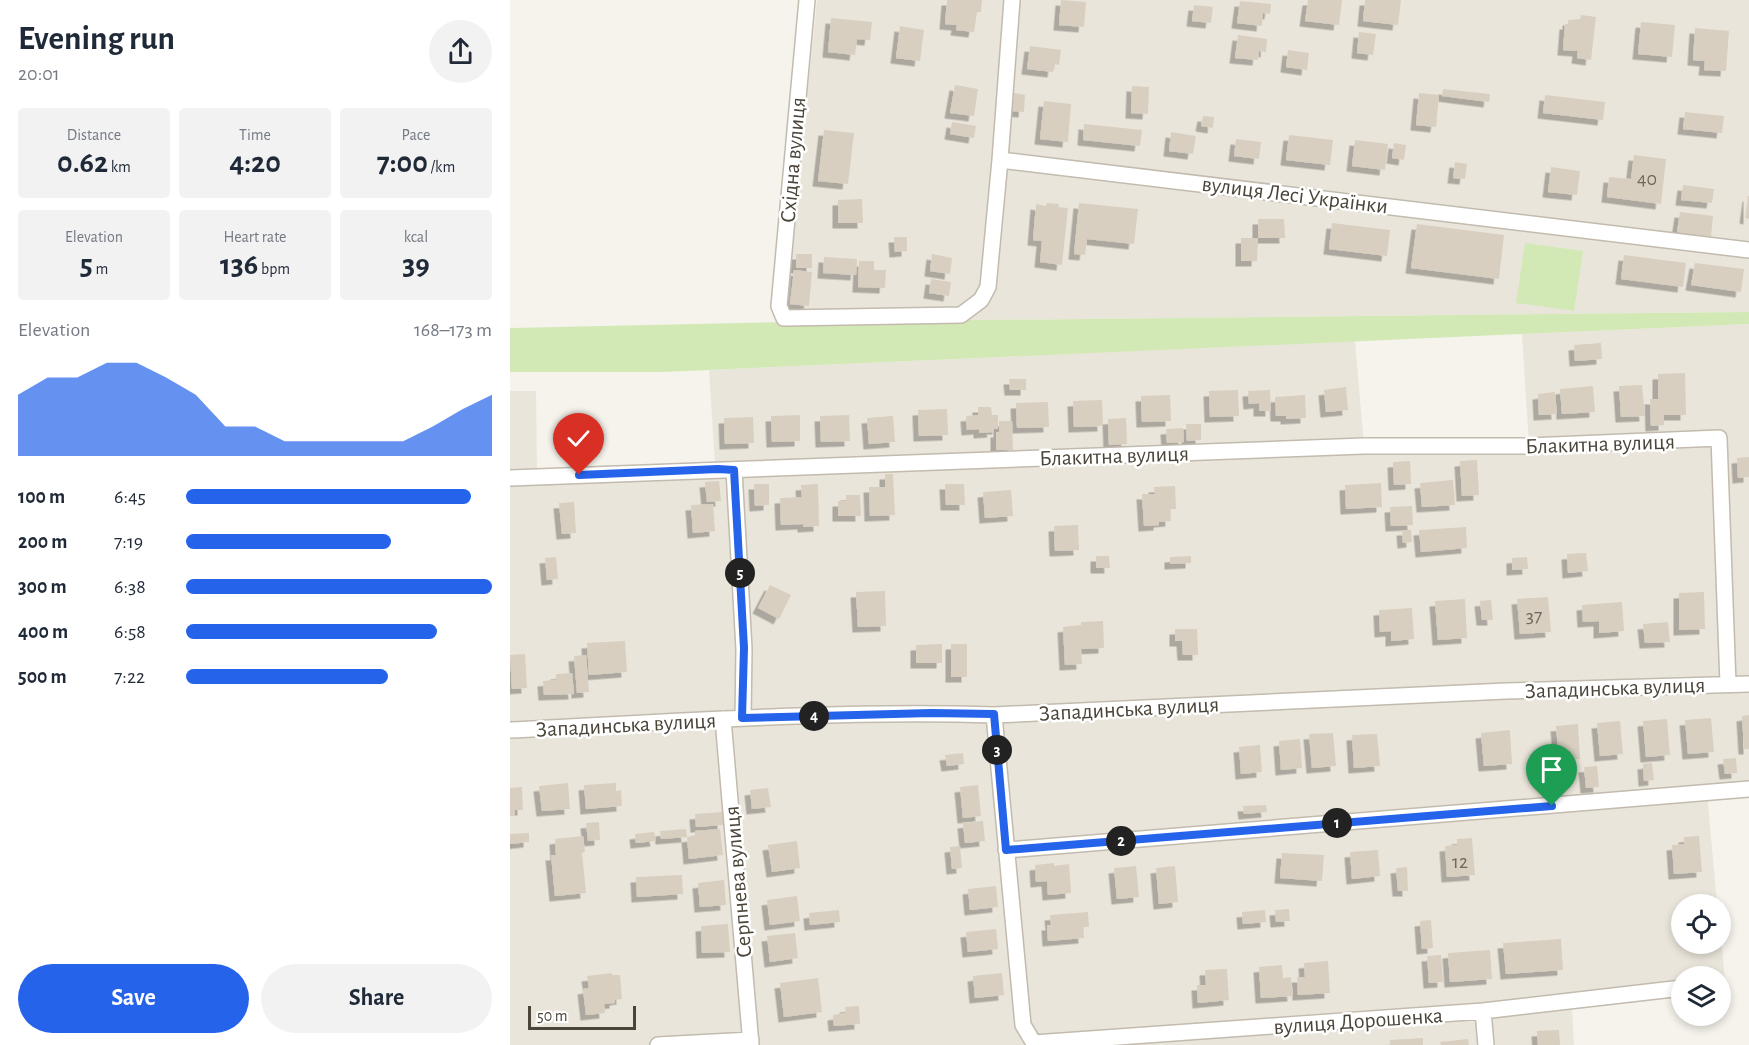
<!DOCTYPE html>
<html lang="en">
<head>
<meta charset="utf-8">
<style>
	:root { --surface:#fff; --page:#f2f2f3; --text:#1f2937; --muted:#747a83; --accent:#2563eb }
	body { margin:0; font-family:"Alegreya Sans",sans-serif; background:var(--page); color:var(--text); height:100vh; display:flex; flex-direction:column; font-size:22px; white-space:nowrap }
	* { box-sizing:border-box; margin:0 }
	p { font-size:20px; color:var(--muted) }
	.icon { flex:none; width:33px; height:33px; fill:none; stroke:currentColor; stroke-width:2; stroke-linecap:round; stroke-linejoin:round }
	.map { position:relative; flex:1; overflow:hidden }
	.panel { display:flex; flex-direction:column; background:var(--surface); width:510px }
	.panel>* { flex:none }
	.buttons { position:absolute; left:1161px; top:894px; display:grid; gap:12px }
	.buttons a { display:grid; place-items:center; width:60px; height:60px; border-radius:50%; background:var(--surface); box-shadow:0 3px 9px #0003; font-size:30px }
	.scale { position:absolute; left:18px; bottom:15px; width:108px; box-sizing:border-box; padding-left:6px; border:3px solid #4b4439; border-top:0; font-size:16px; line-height:21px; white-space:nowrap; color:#4b4439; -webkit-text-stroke:4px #fff; paint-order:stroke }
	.pin { position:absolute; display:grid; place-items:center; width:51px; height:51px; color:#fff; margin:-62px -26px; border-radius:50% 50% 50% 0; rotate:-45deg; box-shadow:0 0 6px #0007 }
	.pin .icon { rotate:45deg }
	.km { position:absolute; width:30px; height:30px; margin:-15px; border-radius:50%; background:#222; color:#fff; font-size:16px; line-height:30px; text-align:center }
	.round { display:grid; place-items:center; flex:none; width:63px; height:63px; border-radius:32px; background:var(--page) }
	.summary { display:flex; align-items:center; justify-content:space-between; height:102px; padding:0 18px }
	h1 { font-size:33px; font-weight:600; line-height:45px }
	.metrics { display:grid; grid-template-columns:repeat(3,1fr); gap:9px; height:102px; padding:6px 18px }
	.metrics div { display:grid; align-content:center; border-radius:6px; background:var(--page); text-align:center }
	.metrics b { font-size:30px; font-weight:600 }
	.metrics small { font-size:16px; font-weight:400 }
	.metrics p { font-size:16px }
	.chart { height:168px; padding:12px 18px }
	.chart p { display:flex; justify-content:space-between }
	.chart svg { width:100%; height:108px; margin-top:6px; fill:var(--accent); opacity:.7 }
	.cta { display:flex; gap:12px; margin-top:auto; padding:12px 18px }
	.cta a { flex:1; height:69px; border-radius:36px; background:var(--accent); color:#fff; font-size:24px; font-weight:600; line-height:69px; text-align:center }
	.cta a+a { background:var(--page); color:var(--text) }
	ul { padding:0 18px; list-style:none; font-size:20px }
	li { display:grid; grid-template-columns:96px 72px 1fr; align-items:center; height:45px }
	li i { height:15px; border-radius:8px; background:var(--accent) }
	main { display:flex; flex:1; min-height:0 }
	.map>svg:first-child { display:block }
	.residential { fill:#eae5da }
	.green { fill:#d2e9b6 }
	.building { fill:#d8cfc1; filter:url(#shadow) }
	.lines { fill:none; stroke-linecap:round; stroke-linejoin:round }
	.minor-casing { stroke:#c2bbae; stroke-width:18 }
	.minor { stroke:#fff; stroke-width:15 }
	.route-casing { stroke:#fff; stroke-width:12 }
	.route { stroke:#2563eb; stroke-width:8 }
	.labels { text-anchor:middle; stroke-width:5; stroke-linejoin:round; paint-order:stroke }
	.number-label { font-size:20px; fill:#6e675b }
	.street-label { font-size:22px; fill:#4b4439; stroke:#fff }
</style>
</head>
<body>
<main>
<section class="panel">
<div class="summary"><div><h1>Evening run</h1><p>20:01</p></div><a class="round"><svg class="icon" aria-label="share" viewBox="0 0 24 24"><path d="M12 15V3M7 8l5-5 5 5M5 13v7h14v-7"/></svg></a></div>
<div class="metrics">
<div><p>Distance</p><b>0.62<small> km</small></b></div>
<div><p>Time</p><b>4:20</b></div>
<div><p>Pace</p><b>7:00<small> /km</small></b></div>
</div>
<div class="metrics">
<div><p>Elevation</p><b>5<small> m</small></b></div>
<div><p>Heart rate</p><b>136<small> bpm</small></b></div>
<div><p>kcal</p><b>39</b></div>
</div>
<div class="chart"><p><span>Elevation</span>168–173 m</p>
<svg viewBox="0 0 160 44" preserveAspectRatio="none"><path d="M0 44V19L10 12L20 12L30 6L40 6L50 12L60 19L70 32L80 32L90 38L100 38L110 38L120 38L130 38L140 32L150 25L160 19V44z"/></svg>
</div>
<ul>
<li><b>100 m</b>6:45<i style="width:93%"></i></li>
<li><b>200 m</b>7:19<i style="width:67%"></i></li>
<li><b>300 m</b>6:38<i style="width:100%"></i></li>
<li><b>400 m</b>6:58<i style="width:82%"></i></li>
<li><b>500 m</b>7:22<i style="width:66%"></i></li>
</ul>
<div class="cta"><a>Save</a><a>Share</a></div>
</section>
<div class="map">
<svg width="1239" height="1045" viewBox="0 0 1239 1045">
	<defs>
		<filter id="shadow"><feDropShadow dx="-5.5" dy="5.5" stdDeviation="0" flood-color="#0004"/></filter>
	</defs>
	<rect width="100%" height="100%" fill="#f6f3ec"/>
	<!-- residential -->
	<path class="residential" d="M307,0H1239V312L279,322L284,223Z
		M1239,324V789L1197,793L1207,904H1172V944H1210L1211,936L1216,992H1211L1210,976H1172L1171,996L1062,1008L1064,1045H0V391H26L27,471L135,468L205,463L199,370L845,341L854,446L1019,445L1012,334Z"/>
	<!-- green -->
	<path class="green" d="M1015,243L1073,251L1064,311L1006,303Z
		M1239,312V324L153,372H0V328L279,322Z"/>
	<!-- building -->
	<path class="building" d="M437,0H472L471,12H467L464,32L446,30L447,25L435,24Z
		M551,0L576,2L574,27L549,25Z
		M798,0H832L829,25L795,21Z
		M855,0H891L888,25L853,21Z
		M730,1L761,4L760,14L753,13L752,26L727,23Z
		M684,5L703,7L701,23L682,21Z
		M1071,15L1086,17L1081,60L1067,58L1068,51L1053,50L1055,24H1058V20L1070,19Z
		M321,18L362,22L360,40L347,39L345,55L318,52Z
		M1131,22L1165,25L1162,57L1128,54Z
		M390,26L414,30L410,61L386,58Z
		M1185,28L1219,31L1216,71L1194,70L1195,61L1183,60Z
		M849,32L866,34L863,55L847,53Z
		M728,35L757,39L756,52L749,51L748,60L725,58Z
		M520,46L551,50L549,65L544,64L543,72L517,69Z
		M778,50L799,53L797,70L776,67Z
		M445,85L468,89L464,116L440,113Z
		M622,86L639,87L638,114L621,113Z
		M933,89L980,94L979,102L932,96Z
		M504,93L515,95L514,112L502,111Z
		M909,93L929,95L926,127L906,125Z
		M1035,95L1095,102L1093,120L1033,113Z
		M534,101L561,104L558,142L530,139Z
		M1175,112L1214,116L1212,133L1173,129Z
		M693,116L704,117L703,128L691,126Z
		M442,122L466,126L464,138L440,134Z
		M574,124L632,130L630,146L573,140Z
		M314,130L344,133L338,184L308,181Z
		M661,132L686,136L683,154L659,151Z
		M779,135L823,140L820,165L776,160Z
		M726,139L751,142L749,159L724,156Z
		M845,140L878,144L875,170L842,166Z
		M884,143L896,145L894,160L882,158Z
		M1124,155L1156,159L1151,204L1097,197L1099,177L1121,179Z
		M945,162L957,164L955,179L943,178Z
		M1041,167L1070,171L1067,195L1038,192Z
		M1173,185L1204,189L1202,203L1171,200Z
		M1238,196H1239V219L1235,218Z
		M352,199L353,223H328V200Z
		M537,203L549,204L548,207L558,208L552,265L530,262L532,241L523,240L526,204L536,206Z
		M569,203L628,209L624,244L577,239L575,255L564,254Z
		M1170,212L1203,216L1201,237L1167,232Z
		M748,219H774L775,238H748Z
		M822,223L880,230L877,256L819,249Z
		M907,224L994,235L989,279L901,268Z
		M384,237H397V251L385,252Z
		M731,238H748L747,261H731Z
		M286,254H302V268H286Z
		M422,254L442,258L440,274L420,271Z
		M1114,255L1176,263L1173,287L1111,279Z
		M314,257L347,259L346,275L313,273Z
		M349,261H364V270H376L375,288L348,287Z
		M1185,263L1234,269L1231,292L1181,285Z
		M284,270L302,272L299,306L280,304Z
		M421,279L441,282L439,296L419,293Z
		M1091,343L1092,359L1065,361L1064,345Z
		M1175,373L1176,415H1154V425L1141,426L1140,399H1148V374Z
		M499,379H516V390H500Z
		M1132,385L1135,416L1111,417L1109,386Z
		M1083,386L1085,412L1052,414L1050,389Z
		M836,387L838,410L816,412L814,390Z
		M728,390L729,416L700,417L699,391Z
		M760,390L761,411H749V403L739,404L738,391Z
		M1045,392L1047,414L1029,415L1028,394Z
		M660,395L661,421L632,422L631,396Z
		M795,395L796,418L776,419V416H766L765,397Z
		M592,400L593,426L564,427L563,401Z
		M538,402L539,427L507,428L506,403Z
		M468,407H481L482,415H488V429H482L483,432L469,433V429L457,430L456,416L468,415Z
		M437,409L438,435L409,436L408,410Z
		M290,415V441L262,442L261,416Z
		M339,415L340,441L311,442L310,416Z
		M383,416L385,442L359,444L357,418Z
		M243,417L244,443L215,444L214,418Z
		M616,418L617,444L599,445L598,419Z
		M489,421H502L503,450H486V432H489Z
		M676,424H691V440L677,441Z
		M673,428L674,442L657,443L656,429Z
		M1239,457V477L1228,478L1227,458Z
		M967,460L969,495L952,496L950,461Z
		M900,461L901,484L884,485L883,462Z
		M375,474H383L385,515L360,516L359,487H375Z
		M943,480L945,505L912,507L910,483Z
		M209,481L211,501L197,502L195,482Z
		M871,483L872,507L836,509L835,485Z
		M244,484H259V505L245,506Z
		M308,484L309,526L293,527V524L271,525L270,498L292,497L291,485Z
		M435,484H454L455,505H436Z
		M665,486L666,509H660L661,521L649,522V525L634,526L632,494H645L644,487Z
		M501,490L503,516L475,518L473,492Z
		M336,495H350L351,516H328V501H336Z
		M64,502L66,533L52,534L49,503Z
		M203,504L205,531L183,533L181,505Z
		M902,506L903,525L881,526L880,507Z
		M568,525L569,550L545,551L544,526Z
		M956,527L957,548L911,552L909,530Z
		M892,530H901L902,542L893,543Z
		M1076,553L1078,571L1058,573L1057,554Z
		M586,556H599L600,568H586Z
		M681,556V563L660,564V557Z
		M46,557L48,579L37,580L35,558Z
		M1017,557L1018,569L1002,570V558Z
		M260,585L281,595L269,619L248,608Z
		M375,591L376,626L348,627L346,592Z
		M1194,592L1195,629L1169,630V593Z
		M1038,597L1041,632L1010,634L1007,599Z
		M955,599L957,638L928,640L925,601Z
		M981,600L983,620H972L970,601Z
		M1112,602L1114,631L1089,633V621L1073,622L1072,605Z
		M902,608L904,639L881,641V631L870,632L869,610Z
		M593,621L594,648L571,649L572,664L555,665L553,627L571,625V622Z
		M1158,622L1160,642L1135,643L1133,624Z
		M665,629H687L688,655H673L672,641H665Z
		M115,641L117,672L79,675L77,643Z
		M432,644V663H406V645Z
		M441,644H457V677H441Z
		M15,654L17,688L2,689L0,655Z
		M76,655L79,692L67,693L64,656Z
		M62,673L64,694L34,695L33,681L46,680V674Z
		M1239,715V749H1234L1232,716Z
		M1201,718L1204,752L1178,754L1175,720Z
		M1157,719L1160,755L1136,757L1133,721Z
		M1110,721L1113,754L1090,756L1087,723Z
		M1068,724L1070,759L1049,760L1046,726Z
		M1000,730L1002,764L974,766L971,733Z
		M823,733L826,766L802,768L799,734Z
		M867,734L870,766L844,768L842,735Z
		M790,739L792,768L771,770L769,741Z
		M750,745L752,772L731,774L729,747Z
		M453,753L454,764L437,766L435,755Z
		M1226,758L1227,773L1215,774L1213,759Z
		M1142,763L1144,780L1134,781L1133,764Z
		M1087,766L1089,787L1076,788L1074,767Z
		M58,783L60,809L32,811L29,786Z
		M106,783V791L111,790L112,806L76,809L74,785Z
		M468,785L471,816L453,818L450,787Z
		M12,787L13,810H5V816H0V788Z
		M258,788L261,807L242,809L240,790Z
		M756,805L757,812L734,814L733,806Z
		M213,812V825L186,827L185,814Z
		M473,821L475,841L455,843L453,823Z
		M89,822L90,840L78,841L76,823Z
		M176,829L177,837L151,839L150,831Z
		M210,829L213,855L179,859L177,837L185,836V831Z
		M144,832L146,841L126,843L125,834Z
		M19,833V842L0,844V834Z
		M73,836L75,852L72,853L76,893L45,896L41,855H46L45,839Z
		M1189,836L1192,872L1164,874L1162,845L1174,844V837Z
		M962,838L965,875L937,877L935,846L947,845V839Z
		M287,841L290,868L262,872L258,845Z
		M450,846L452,868L442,869L440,847Z
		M868,850L870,876L842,879L840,852Z
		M772,853L814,855L812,881L770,878Z
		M544,863V866L559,864L561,893L538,895L537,881L526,882L525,865Z
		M626,866L629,897L607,899L604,868Z
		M665,866L668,902L649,904L646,868Z
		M897,867L898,891H888L886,868Z
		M172,875L173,894L127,897L126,877Z
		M214,880L216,905L190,907L188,883Z
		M486,886L488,907L460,910L458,889Z
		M287,896L290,921L260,925L257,900Z
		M779,909L780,921L766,922L765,910Z
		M329,910L330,922L300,925L299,913Z
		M755,910L756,922L733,924L732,912Z
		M578,912L579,927H573L574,938L538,941L537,925H541L540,915Z
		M921,920L923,948L912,949L910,921Z
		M218,924L220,952L192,953L191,926Z
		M486,929L488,949L458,952L456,932Z
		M285,933L288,958L260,962L257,936Z
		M1051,939L1053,970L996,974L993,943Z
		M980,950L982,979L940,982L938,953Z
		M931,955L933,982L919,983L917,956Z
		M818,961L820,993L788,995L787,977H795L794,963Z
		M772,965L773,978L781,977L783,996L751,998L749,967Z
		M717,969L719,1000L688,1003L687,985H696L695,970Z
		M102,973V975H110L112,999L105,1000V1003L94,1004L95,1013L76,1015L73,989L79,988L77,976Z
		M492,973L494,995L465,998L463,976Z
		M308,978L312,1012L274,1017L270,983Z
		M349,1006L350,1024L324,1026L323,1015L336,1013L335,1007Z
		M1049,1030L1050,1045H1028L1027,1031Z
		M913,1038V1045H880V1040Z
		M958,1039L959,1045H931L930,1042Z"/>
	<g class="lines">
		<!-- minor casing -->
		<g class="minor-casing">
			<path id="minor" d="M297,0L269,306L274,318L451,315L471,300L478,287L490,160
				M502,0L490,160L1239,250
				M224,470L234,649L233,718
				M0,478L854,446H1019L1209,438L1218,684
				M484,715L513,1025L525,1045
				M213,719L241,1045
				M0,730C161,722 323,710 484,715L996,691L1239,684
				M496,850L1239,789
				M973,1011L976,1045
				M524,1043L973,1011L1172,988
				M148,1045L241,1040"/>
		</g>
		<!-- minor -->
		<use href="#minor" class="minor"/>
	</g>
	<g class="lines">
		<!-- route casing -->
		<g class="route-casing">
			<path id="route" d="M69,475L208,469L224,470L234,648L232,718L421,713L484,714L496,850L1042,806"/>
		</g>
		<!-- route -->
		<use href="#route" class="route"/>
	</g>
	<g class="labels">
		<!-- number labels -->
		<g class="number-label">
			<text x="1137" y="185">40</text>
			<text x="1024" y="622">37</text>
			<text x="950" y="868">12</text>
		</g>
		<!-- street labels -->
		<g class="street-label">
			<text transform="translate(282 160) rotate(-85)" y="8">Східна вулиця</text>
			<text transform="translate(785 194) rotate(7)" y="8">вулиця Лесі Українки</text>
			<text transform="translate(1090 443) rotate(-2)" y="8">Блакитна вулиця</text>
			<text transform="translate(604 455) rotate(-2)" y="8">Блакитна вулиця</text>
			<text transform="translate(1105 687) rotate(-2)" y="8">Западинська вулиця</text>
			<text transform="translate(619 708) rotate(-3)" y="8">Западинська вулиця</text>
			<text transform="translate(116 724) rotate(-3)" y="8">Западинська вулиця</text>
			<text transform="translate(227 882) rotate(-95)" y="8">Серпнева вулиця</text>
			<text transform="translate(848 1020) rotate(-4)" y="8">вулиця Дорошенка</text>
		</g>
	</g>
</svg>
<div class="buttons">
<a><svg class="icon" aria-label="locate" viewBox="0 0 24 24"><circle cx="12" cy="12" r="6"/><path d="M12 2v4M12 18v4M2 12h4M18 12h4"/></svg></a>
<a><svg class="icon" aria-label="layers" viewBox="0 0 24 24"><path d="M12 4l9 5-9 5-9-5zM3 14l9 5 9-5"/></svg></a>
</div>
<div class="scale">50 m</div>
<div class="pin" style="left:1042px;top:806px;background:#1e9e55"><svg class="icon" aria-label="arrive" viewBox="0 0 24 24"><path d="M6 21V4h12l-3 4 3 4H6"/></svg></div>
<div class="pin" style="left:69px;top:475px;background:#d93025"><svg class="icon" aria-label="check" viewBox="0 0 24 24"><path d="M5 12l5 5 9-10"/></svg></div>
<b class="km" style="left:827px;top:823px">1</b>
<b class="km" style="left:611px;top:841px">2</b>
<b class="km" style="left:487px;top:750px">3</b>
<b class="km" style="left:304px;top:716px">4</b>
<b class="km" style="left:230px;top:573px">5</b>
</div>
</main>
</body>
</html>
